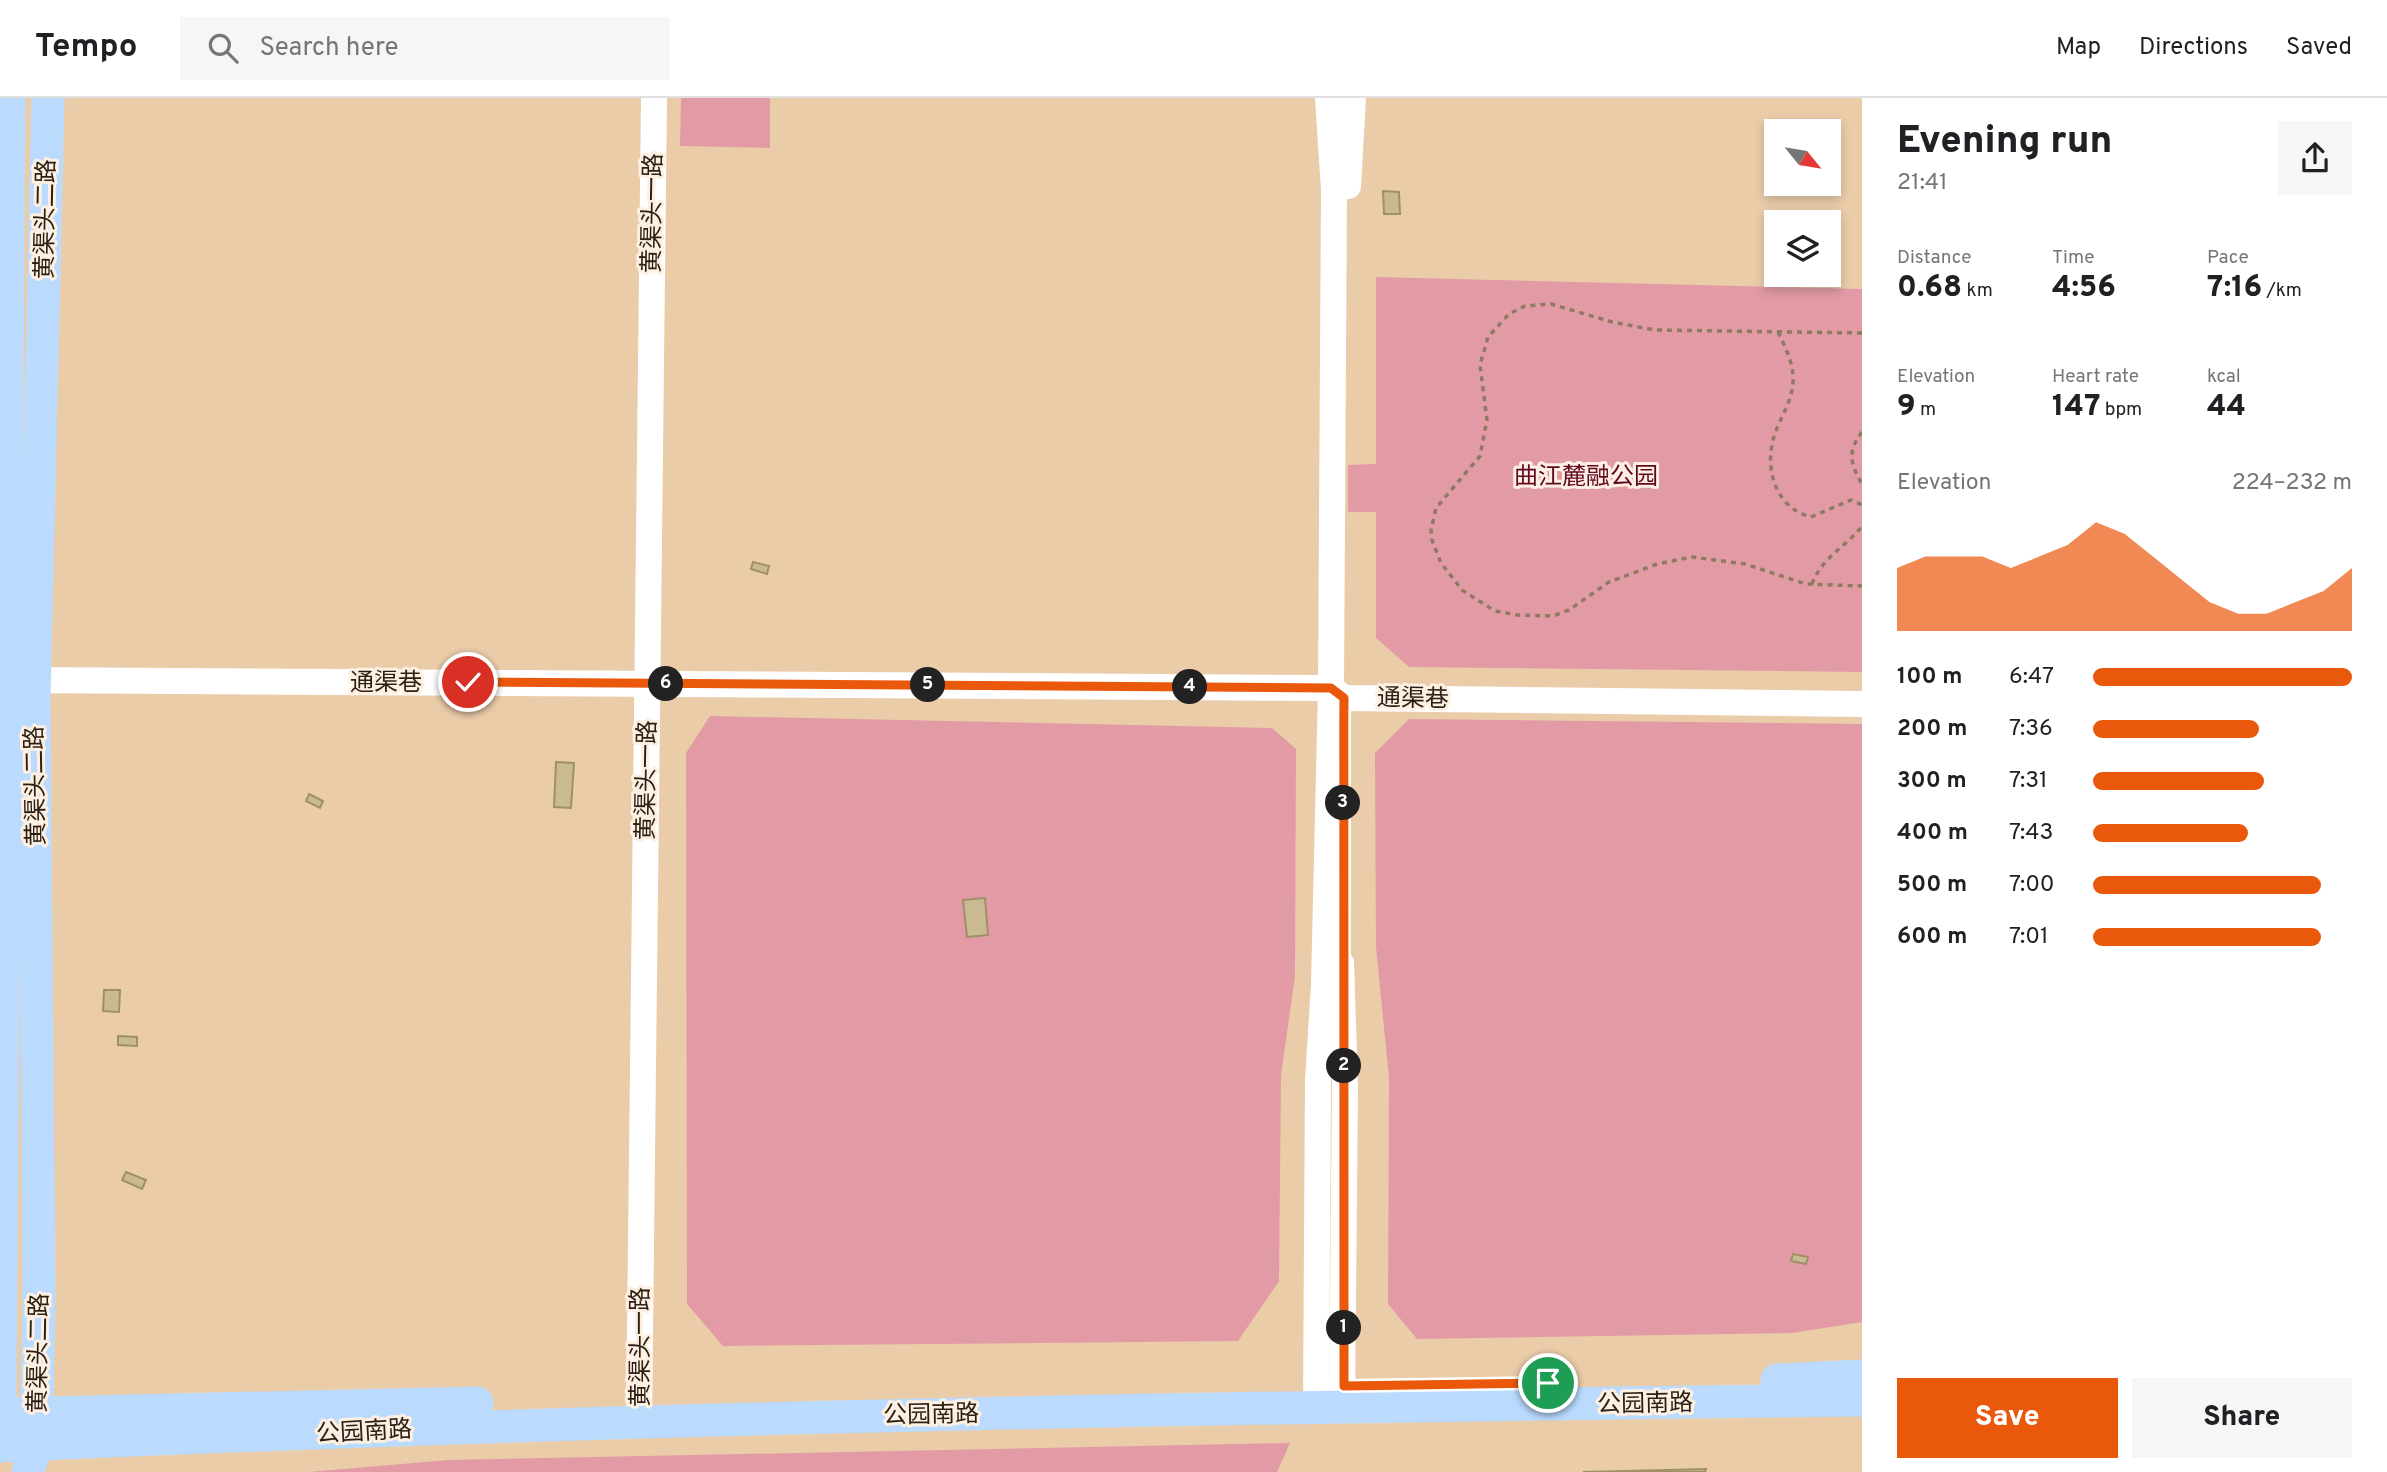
<!DOCTYPE html>
<html lang="en">
<head>
<meta charset="utf-8">
<style>
	:root { --surface:#fff; --page:#f6f6f6; --text:#202124; --muted:#757577; --line:#e0e0e0; --accent:#ea580c }
	body { margin:0; font-family:Overpass,"Noto Sans SC",sans-serif; background:var(--page); color:var(--text); height:100vh; display:flex; flex-direction:column; font-size:26px; white-space:nowrap }
	* { box-sizing:border-box; margin:0 }
	p { font-size:23px; color:var(--muted) }
	.icon { flex:none; width:38px; height:38px; fill:none; stroke:currentColor; stroke-width:2; stroke-linecap:round; stroke-linejoin:round }
	.map { position:relative; flex:1; overflow:hidden }
	.details { display:flex; flex-direction:column; background:var(--surface); width:525px }
	.details>* { flex:none }
	.needle { width:46px; rotate:120deg }
	.fabs { position:absolute; left:1764px; top:21px; display:grid; gap:14px }
	.fabs a { display:grid; place-items:center; width:77px; height:77px; border-radius:0px; background:var(--surface); box-shadow:0 4px 10px #0003; font-size:35px }
	.pin { position:absolute; display:grid; place-items:center; width:60px; height:60px; color:#fff; margin:-30px; border:4px solid #fff; border-radius:50%; box-shadow:0 2px 7px #0007 }
	.km { position:absolute; width:35px; height:35px; margin:-18px; border-radius:50%; background:#222; color:#fff; font-size:19px; line-height:35px; text-align:center }
	.round { display:grid; place-items:center; flex:none; width:74px; height:74px; border-radius:0px; background:var(--page) }
	.overview { display:flex; align-items:center; justify-content:space-between; height:119px; padding:0 35px }
	h1 { font-size:38px; font-weight:800; line-height:52px }
	.figures { display:grid; grid-template-columns:repeat(3,1fr); gap:10px; height:119px; padding:7px 35px }
	.figures div { display:grid; align-content:center }
	.figures b { font-size:30px; font-weight:800 }
	.figures small { font-size:19px; font-weight:400 }
	.figures p { font-size:19px }
	.chart { height:196px; padding:14px 35px }
	.chart p { display:flex; justify-content:space-between }
	.chart svg { width:100%; height:126px; margin-top:7px; fill:var(--accent); opacity:.7 }
	.action { display:flex; gap:14px; margin-top:auto; padding:14px 35px }
	.action a { flex:1; height:80px; border-radius:0px; background:var(--accent); color:#fff; font-size:28px; font-weight:800; line-height:80px; text-align:center }
	.action a+a { background:var(--page); color:var(--text) }
	ul { padding:0 35px; list-style:none; font-size:23px }
	li { display:grid; grid-template-columns:112px 84px 1fr; align-items:center; height:52px }
	li i { height:18px; border-radius:9px; background:var(--accent) }
	header { display:flex; align-items:center; gap:42px; box-sizing:border-box; height:98px; padding:0 35px; background:var(--surface); border-bottom:2px solid var(--line) }
	header strong { font-size:33px }
	nav { display:flex; gap:38px; margin-inline-start:auto; font-size:24px }
	.search { width:490px; height:63px; background:var(--page); display:flex; align-items:center; gap:18px; box-sizing:border-box; padding:0 24px; border-radius:0px; color:var(--muted); font-size:26px }
	main { display:flex; flex:1; min-height:0 }
	.map>svg:first-child { display:block }
	.green { fill:#e29ba5 }
	.building { fill:#caba91; stroke:#9f9068; stroke-width:2 }
	.lines { fill:none; stroke-linecap:round; stroke-linejoin:round }
	.path { stroke:#8f7a61; stroke-width:3.5; stroke-dasharray:5 5; stroke-linecap:butt }
	.minor { stroke:#fff; stroke-width:26 }
	.major { stroke:#badbfe; stroke-width:33 }
	.route-casing { stroke:#fff; stroke-width:14 }
	.route { stroke:#ea580c; stroke-width:9 }
	.labels { text-anchor:middle; stroke-width:6; stroke-linejoin:round; paint-order:stroke }
	.street-label { font-size:24px; fill:#2a1f12; stroke:#fdf0e2 }
	.park-label { font-size:24px; fill:#600724; stroke:#fdf0e2 }
</style>
</head>
<body>
<header>
<strong>Tempo</strong>
<div class="search"><svg class="icon" aria-label="search" viewBox="0 0 24 24"><circle cx="10" cy="10" r="6"/><path d="M15 15l6 6"/></svg>Search here</div>
<nav><a>Map</a><a>Directions</a><a>Saved</a></nav>
</header>
<main>
<div class="map">
<svg width="1862" height="1374" viewBox="0 0 1862 1374">
	<rect width="100%" height="100%" fill="#ebcca9"/>
	<!-- green -->
	<path class="green" d="M681,0H770V50L680,48Z
		M1376,179L1862,191V574L1409,569L1376,540V414H1348V367L1376,366Z
		M710,618L1272,630L1296,651L1295,878L1281,977L1279,1183L1238,1243L723,1248L687,1206L686,655Z
		M1409,621L1862,626V1224L1792,1235L1417,1241L1388,1206L1389,980L1376,849L1375,655Z
		M1290,1345L1277,1374H309L448,1362Z"/>
	<!-- building -->
	<path class="building" d="M1383,93L1399,94L1400,116H1384Z
		M753,464L769,468L767,476L751,471Z
		M556,664L574,665L571,710L554,709Z
		M309,696L323,703L320,710L306,703Z
		M985,800L988,837L967,839L963,802Z
		M104,892H120L119,914L103,913Z
		M118,938L137,939V948L118,947Z
		M126,1074L146,1082L142,1091L122,1082Z
		M1793,1156L1808,1159L1806,1166L1791,1163Z
		M1706,1371L1705,1374H1583Z"/>
	<g class="lines">
		<!-- path -->
		<path class="path" d="M1778,234C1785,249 1793,264 1793,280C1794,305 1776,323 1772,347C1766,378 1779,411 1811,419L1851,402L1862,407
			M1862,235L1655,232L1612,224L1551,206L1525,208L1509,216L1488,239L1480,267L1487,322L1480,358L1436,410L1431,432L1432,442L1441,465L1462,492L1495,513L1517,517L1553,518L1569,512L1609,484L1657,466L1692,459L1745,466L1806,486L1862,488
			M1862,334C1847,354 1850,365 1862,386
			M1812,486C1822,459 1846,449 1862,428"/>
		<!-- minor -->
		<path class="minor" d="M1348,88L1353,0
			M16,582L1331,590L1344,600L1862,606
			M1341,865L1345,987L1342,1308
			M1316,1308L1318,982L1324,887L1331,590L1334,92L1328,0
			M639,1322L654,0"/>
		<!-- major -->
		<path class="major" d="M1777,1282L1862,1278
			M0,1299L9,0
			M0,1316L477,1305
			M0,1348C620,1319 1241,1309 1862,1302
			M28,1374L36,1347L39,1199L34,601L48,0"/>
	</g>
	<g class="lines">
		<!-- route casing -->
		<g class="route-casing">
			<path id="route" d="M468,584L1331,590L1344,600C1342,829 1344,1058 1344,1288L1548,1285"/>
		</g>
		<!-- route -->
		<use href="#route" class="route"/>
	</g>
	<g class="labels">
		<!-- street labels -->
		<g class="street-label">
			<text transform="translate(652 115) rotate(-89)" y="8">黄渠头一路</text>
			<text transform="translate(45 121) rotate(-89)" y="8">黄渠头二路</text>
			<text x="386" y="592">通渠巷</text>
			<text transform="translate(1413 600) rotate(1)" y="8">通渠巷</text>
			<text transform="translate(646 682) rotate(-89)" y="8">黄渠头一路</text>
			<text transform="translate(35 688) rotate(-91)" y="8">黄渠头二路</text>
			<text transform="translate(640 1249) rotate(-90)" y="8">黄渠头一路</text>
			<text transform="translate(38 1255) rotate(-89)" y="8">黄渠头二路</text>
			<text transform="translate(1645 1305) rotate(-1)" y="8">公园南路</text>
			<text transform="translate(931 1316) rotate(-1)" y="8">公园南路</text>
			<text transform="translate(364 1333) rotate(-3)" y="8">公园南路</text>
		</g>
		<!-- park labels -->
		<g class="park-label">
			<text x="1586" y="386">曲江麓融公园</text>
		</g>
	</g>
</svg>
<div class="fabs">
<a><svg class="needle" viewBox="-14 -14 28 28"><path d="M0-13l5 13h-10z" fill="#e53935"/><path d="M0 13l5-13h-10z" fill="#757577"/></svg></a>
<a><svg class="icon" aria-label="layers" viewBox="0 0 24 24"><path d="M12 4l9 5-9 5-9-5zM3 14l9 5 9-5"/></svg></a>
</div>
<div class="pin" style="left:1548px;top:1285px;background:#1e9e55"><svg class="icon" aria-label="arrive" viewBox="0 0 24 24"><path d="M6 21V4h12l-3 4 3 4H6"/></svg></div>
<div class="pin" style="left:468px;top:584px;background:#d93025"><svg class="icon" aria-label="check" viewBox="0 0 24 24"><path d="M5 12l5 5 9-10"/></svg></div>
<b class="km" style="left:1344px;top:1230px">1</b>
<b class="km" style="left:1344px;top:968px">2</b>
<b class="km" style="left:1343px;top:705px">3</b>
<b class="km" style="left:1190px;top:589px">4</b>
<b class="km" style="left:928px;top:587px">5</b>
<b class="km" style="left:666px;top:586px">6</b>
</div>
<section class="details">
<div class="overview"><div><h1>Evening run</h1><p>21:41</p></div><a class="round"><svg class="icon" aria-label="share" viewBox="0 0 24 24"><path d="M12 15V3M7 8l5-5 5 5M5 13v7h14v-7"/></svg></a></div>
<div class="figures">
<div><p>Distance</p><b>0.68<small> km</small></b></div>
<div><p>Time</p><b>4:56</b></div>
<div><p>Pace</p><b>7:16<small> /km</small></b></div>
</div>
<div class="figures">
<div><p>Elevation</p><b>9<small> m</small></b></div>
<div><p>Heart rate</p><b>147<small> bpm</small></b></div>
<div><p>kcal</p><b>44</b></div>
</div>
<div class="chart"><p><span>Elevation</span>224–232 m</p>
<svg viewBox="0 0 160 44" preserveAspectRatio="none"><path d="M0 44V22L10 18L20 18L30 18L40 22L50 18L60 14L70 6L80 10L90 18L100 26L110 34L120 38L130 38L140 34L150 30L160 22V44z"/></svg>
</div>
<ul>
<li><b>100 m</b>6:47<i style="width:100%"></i></li>
<li><b>200 m</b>7:36<i style="width:64%"></i></li>
<li><b>300 m</b>7:31<i style="width:66%"></i></li>
<li><b>400 m</b>7:43<i style="width:60%"></i></li>
<li><b>500 m</b>7:00<i style="width:88%"></i></li>
<li><b>600 m</b>7:01<i style="width:88%"></i></li>
</ul>
<div class="action"><a>Save</a><a>Share</a></div>
</section>
</main>
</body>
</html>
